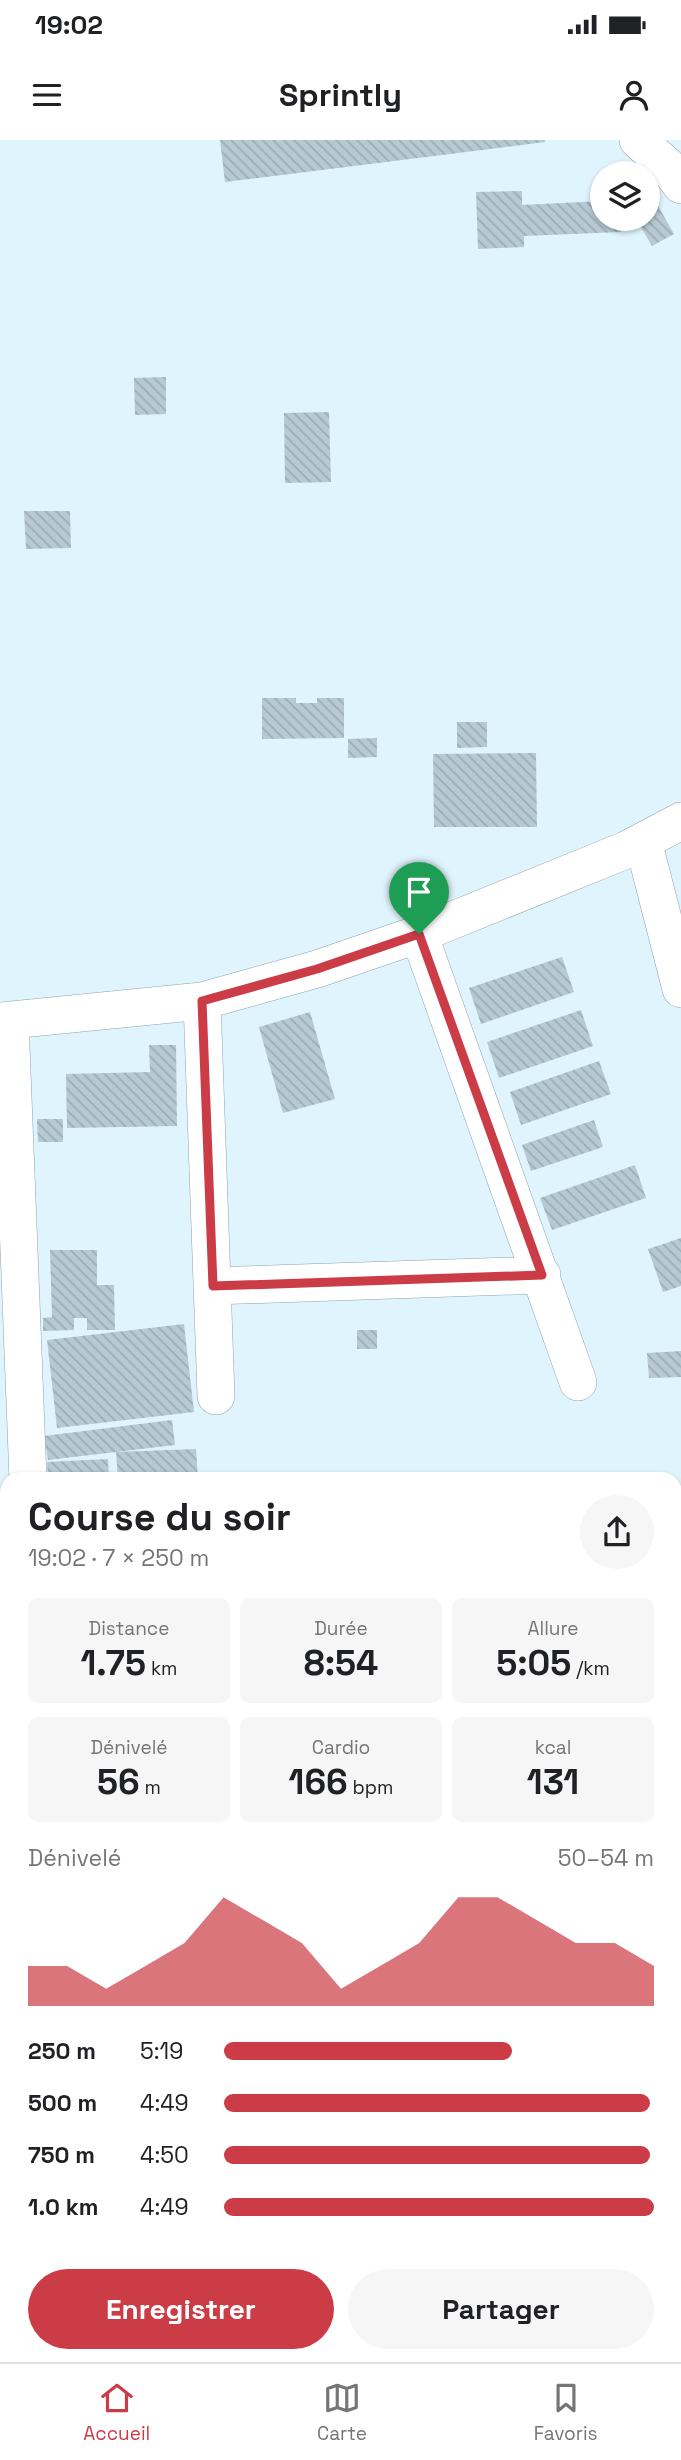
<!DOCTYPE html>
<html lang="fr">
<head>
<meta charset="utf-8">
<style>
	:root { --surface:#fff; --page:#f6f6f6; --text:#202124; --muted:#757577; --line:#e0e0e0; --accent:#cc3c46 }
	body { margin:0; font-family:"Space Grotesk",sans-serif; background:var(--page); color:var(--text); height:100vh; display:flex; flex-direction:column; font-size:26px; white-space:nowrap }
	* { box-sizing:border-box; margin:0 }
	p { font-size:23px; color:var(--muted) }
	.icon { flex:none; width:38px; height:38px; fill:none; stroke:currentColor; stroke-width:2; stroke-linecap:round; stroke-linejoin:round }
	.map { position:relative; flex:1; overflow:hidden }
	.panel { position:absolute; left:0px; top:1332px; width:682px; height:891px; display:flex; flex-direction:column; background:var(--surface); border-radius:21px 21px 0 0; box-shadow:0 2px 5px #0004 }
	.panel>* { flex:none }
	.buttons { position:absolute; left:590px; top:21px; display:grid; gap:14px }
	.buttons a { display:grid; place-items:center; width:70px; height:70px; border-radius:50%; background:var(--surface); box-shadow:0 2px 5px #0004; font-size:35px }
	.pin { position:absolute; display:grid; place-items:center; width:60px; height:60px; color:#fff; margin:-72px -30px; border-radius:50% 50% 50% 0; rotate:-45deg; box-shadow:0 0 7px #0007 }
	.pin .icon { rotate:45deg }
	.round { display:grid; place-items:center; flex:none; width:74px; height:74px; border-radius:37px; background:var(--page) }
	.overview { display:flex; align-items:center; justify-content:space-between; height:119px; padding:0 28px }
	h1 { font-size:38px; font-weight:700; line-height:52px }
	.metrics { display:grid; grid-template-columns:repeat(3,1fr); gap:10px; height:119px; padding:7px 28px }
	.metrics div { display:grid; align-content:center; border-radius:10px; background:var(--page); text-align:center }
	.metrics b { font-size:35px; font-weight:700 }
	.metrics small { font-size:19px; font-weight:400 }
	.metrics p { font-size:19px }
	.chart { height:196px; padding:14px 28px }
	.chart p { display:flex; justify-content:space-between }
	.chart svg { width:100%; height:126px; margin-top:7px; fill:var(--accent); opacity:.7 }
	.action { display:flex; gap:14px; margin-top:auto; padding:14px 28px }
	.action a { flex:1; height:80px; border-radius:42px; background:var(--accent); color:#fff; font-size:28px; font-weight:700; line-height:80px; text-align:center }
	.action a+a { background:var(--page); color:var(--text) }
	ul { padding:0 28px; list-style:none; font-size:23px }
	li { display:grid; grid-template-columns:112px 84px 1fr; align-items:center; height:52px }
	li i { height:18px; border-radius:9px; background:var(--accent) }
	.status { display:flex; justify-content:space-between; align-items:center; height:49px; padding:0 35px; background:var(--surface); direction:ltr }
	.status svg { height:19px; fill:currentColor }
	header { display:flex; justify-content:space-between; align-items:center; height:91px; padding:0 28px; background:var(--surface); font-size:32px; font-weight:700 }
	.dock { display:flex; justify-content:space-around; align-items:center; height:98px; border-top:2px solid var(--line); background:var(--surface); font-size:19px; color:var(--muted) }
	.dock a { display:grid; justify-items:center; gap:4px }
	.dock .selected { color:var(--accent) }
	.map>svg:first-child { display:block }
	.water { fill:#5ea0c1; stroke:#45758d; stroke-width:2 }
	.building { fill:url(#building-back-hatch) }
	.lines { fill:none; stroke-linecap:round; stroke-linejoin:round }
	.minor-casing { stroke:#8fa2ac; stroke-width:38 }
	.minor { stroke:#fff; stroke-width:37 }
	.route-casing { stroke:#fff; stroke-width:14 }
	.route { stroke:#cc3c46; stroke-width:9 }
</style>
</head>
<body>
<div class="status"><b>19:02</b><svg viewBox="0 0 49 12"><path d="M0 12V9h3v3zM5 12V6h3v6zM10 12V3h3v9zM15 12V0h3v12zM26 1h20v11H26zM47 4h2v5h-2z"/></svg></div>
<header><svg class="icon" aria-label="menu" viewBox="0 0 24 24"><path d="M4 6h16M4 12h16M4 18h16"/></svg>Sprintly<svg class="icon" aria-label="person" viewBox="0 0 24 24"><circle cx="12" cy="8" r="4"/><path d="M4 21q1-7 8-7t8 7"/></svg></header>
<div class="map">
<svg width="681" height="2222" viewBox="0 0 681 2222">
	<defs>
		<pattern id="building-back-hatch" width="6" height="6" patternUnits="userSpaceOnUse" patternTransform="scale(1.75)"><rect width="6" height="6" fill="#b7cad4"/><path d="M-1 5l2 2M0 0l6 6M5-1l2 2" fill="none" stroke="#9cacb5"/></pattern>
	</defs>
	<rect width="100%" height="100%" fill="#e0f4fe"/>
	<!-- water -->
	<path class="water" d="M681,1725V2222H0V2066L7,2062V2216H676V1726Z"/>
	<!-- building -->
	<path class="building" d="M220,0H545V2L225,42Z
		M648,48L674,94L652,106L636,79H648Z
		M522,51V65L602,61V79H620L621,92L524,96V107L478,109L476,52Z
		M166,237V274L135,275L134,238Z
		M329,272L331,342L285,343L284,273Z
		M24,371H70L71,408L26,409Z
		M262,558H296V563H317V558H344V598L262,599Z
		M457,582H487V607L457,608Z
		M377,598V617L348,618V599Z
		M536,613L537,687H434L433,614Z
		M562,817L574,852L481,884L469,848Z
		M581,870L593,906L499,938L487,902Z
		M310,872L335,959L283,973L259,887Z
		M149,905H176L177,986L67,988L66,934L150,932Z
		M599,921L611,954L521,985L510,952Z
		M37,979H63V1002H38Z
		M594,980L603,1007L531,1031L522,1005Z
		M635,1025L646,1058L552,1090L540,1058Z
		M681,1098V1146L663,1152L648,1109Z
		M50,1110H97V1145H114L115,1190H87V1178H74V1190L43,1191V1178L52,1177Z
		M184,1184L194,1272L57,1288L47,1200Z
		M357,1190H377V1209H357Z
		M681,1211V1237L649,1238L647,1213Z
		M172,1280L175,1305L48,1320L44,1296Z
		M196,1309L198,1339H118L116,1312Z
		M108,1319L109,1339H48L47,1322Z"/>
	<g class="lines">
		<!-- minor casing -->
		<g class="minor-casing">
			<path id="minor" d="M638,0L667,26L681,45
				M643,701L681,849
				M419,794L578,1242
				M202,861L216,1256
				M0,881L202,861L317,829L419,794L626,710L681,681
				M10,881L28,1339
				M213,1146L542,1135
				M0,1464H7"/>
		</g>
		<!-- minor -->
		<use href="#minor" class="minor"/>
	</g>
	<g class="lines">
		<!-- route casing -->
		<g class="route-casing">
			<path id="route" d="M419,794L542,1135L213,1146L202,861L317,829Z"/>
		</g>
		<!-- route -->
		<use href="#route" class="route"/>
	</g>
</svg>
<div class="buttons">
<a><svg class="icon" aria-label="layers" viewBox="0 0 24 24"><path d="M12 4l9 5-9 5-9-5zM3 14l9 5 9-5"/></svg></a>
</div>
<div class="pin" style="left:419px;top:794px;background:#1e9e55"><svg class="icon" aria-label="arrive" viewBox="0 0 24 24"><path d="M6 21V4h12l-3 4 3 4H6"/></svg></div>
<section class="panel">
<div class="overview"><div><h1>Course du soir</h1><p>19:02 · 7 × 250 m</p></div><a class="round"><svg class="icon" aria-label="share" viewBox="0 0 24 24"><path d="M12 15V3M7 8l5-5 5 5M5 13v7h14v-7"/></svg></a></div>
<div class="metrics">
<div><p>Distance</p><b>1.75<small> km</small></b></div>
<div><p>Durée</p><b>8:54</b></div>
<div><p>Allure</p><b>5:05<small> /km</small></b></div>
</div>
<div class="metrics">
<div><p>Dénivelé</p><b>56<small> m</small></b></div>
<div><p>Cardio</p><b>166<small> bpm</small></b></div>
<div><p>kcal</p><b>131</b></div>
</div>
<div class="chart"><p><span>Dénivelé</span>50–54 m</p>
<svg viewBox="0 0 160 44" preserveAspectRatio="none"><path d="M0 44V30L10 30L20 38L30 30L40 22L50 6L60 14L70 22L80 38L90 30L100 22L110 6L120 6L130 14L140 22L150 22L160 30V44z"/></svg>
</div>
<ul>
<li><b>250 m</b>5:19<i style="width:67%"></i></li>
<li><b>500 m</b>4:49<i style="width:99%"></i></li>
<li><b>750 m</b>4:50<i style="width:99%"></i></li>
<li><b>1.0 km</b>4:49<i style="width:100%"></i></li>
</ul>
<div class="action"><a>Enregistrer</a><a>Partager</a></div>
</section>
</div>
<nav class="dock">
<a class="selected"><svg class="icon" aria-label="home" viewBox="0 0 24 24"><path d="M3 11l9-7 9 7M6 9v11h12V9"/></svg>Accueil</a>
<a><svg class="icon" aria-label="map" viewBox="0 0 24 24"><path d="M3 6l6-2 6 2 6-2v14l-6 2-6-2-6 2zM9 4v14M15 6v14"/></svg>Carte</a>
<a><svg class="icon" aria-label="saved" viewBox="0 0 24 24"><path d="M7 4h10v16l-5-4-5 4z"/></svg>Favoris</a>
</nav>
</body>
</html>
